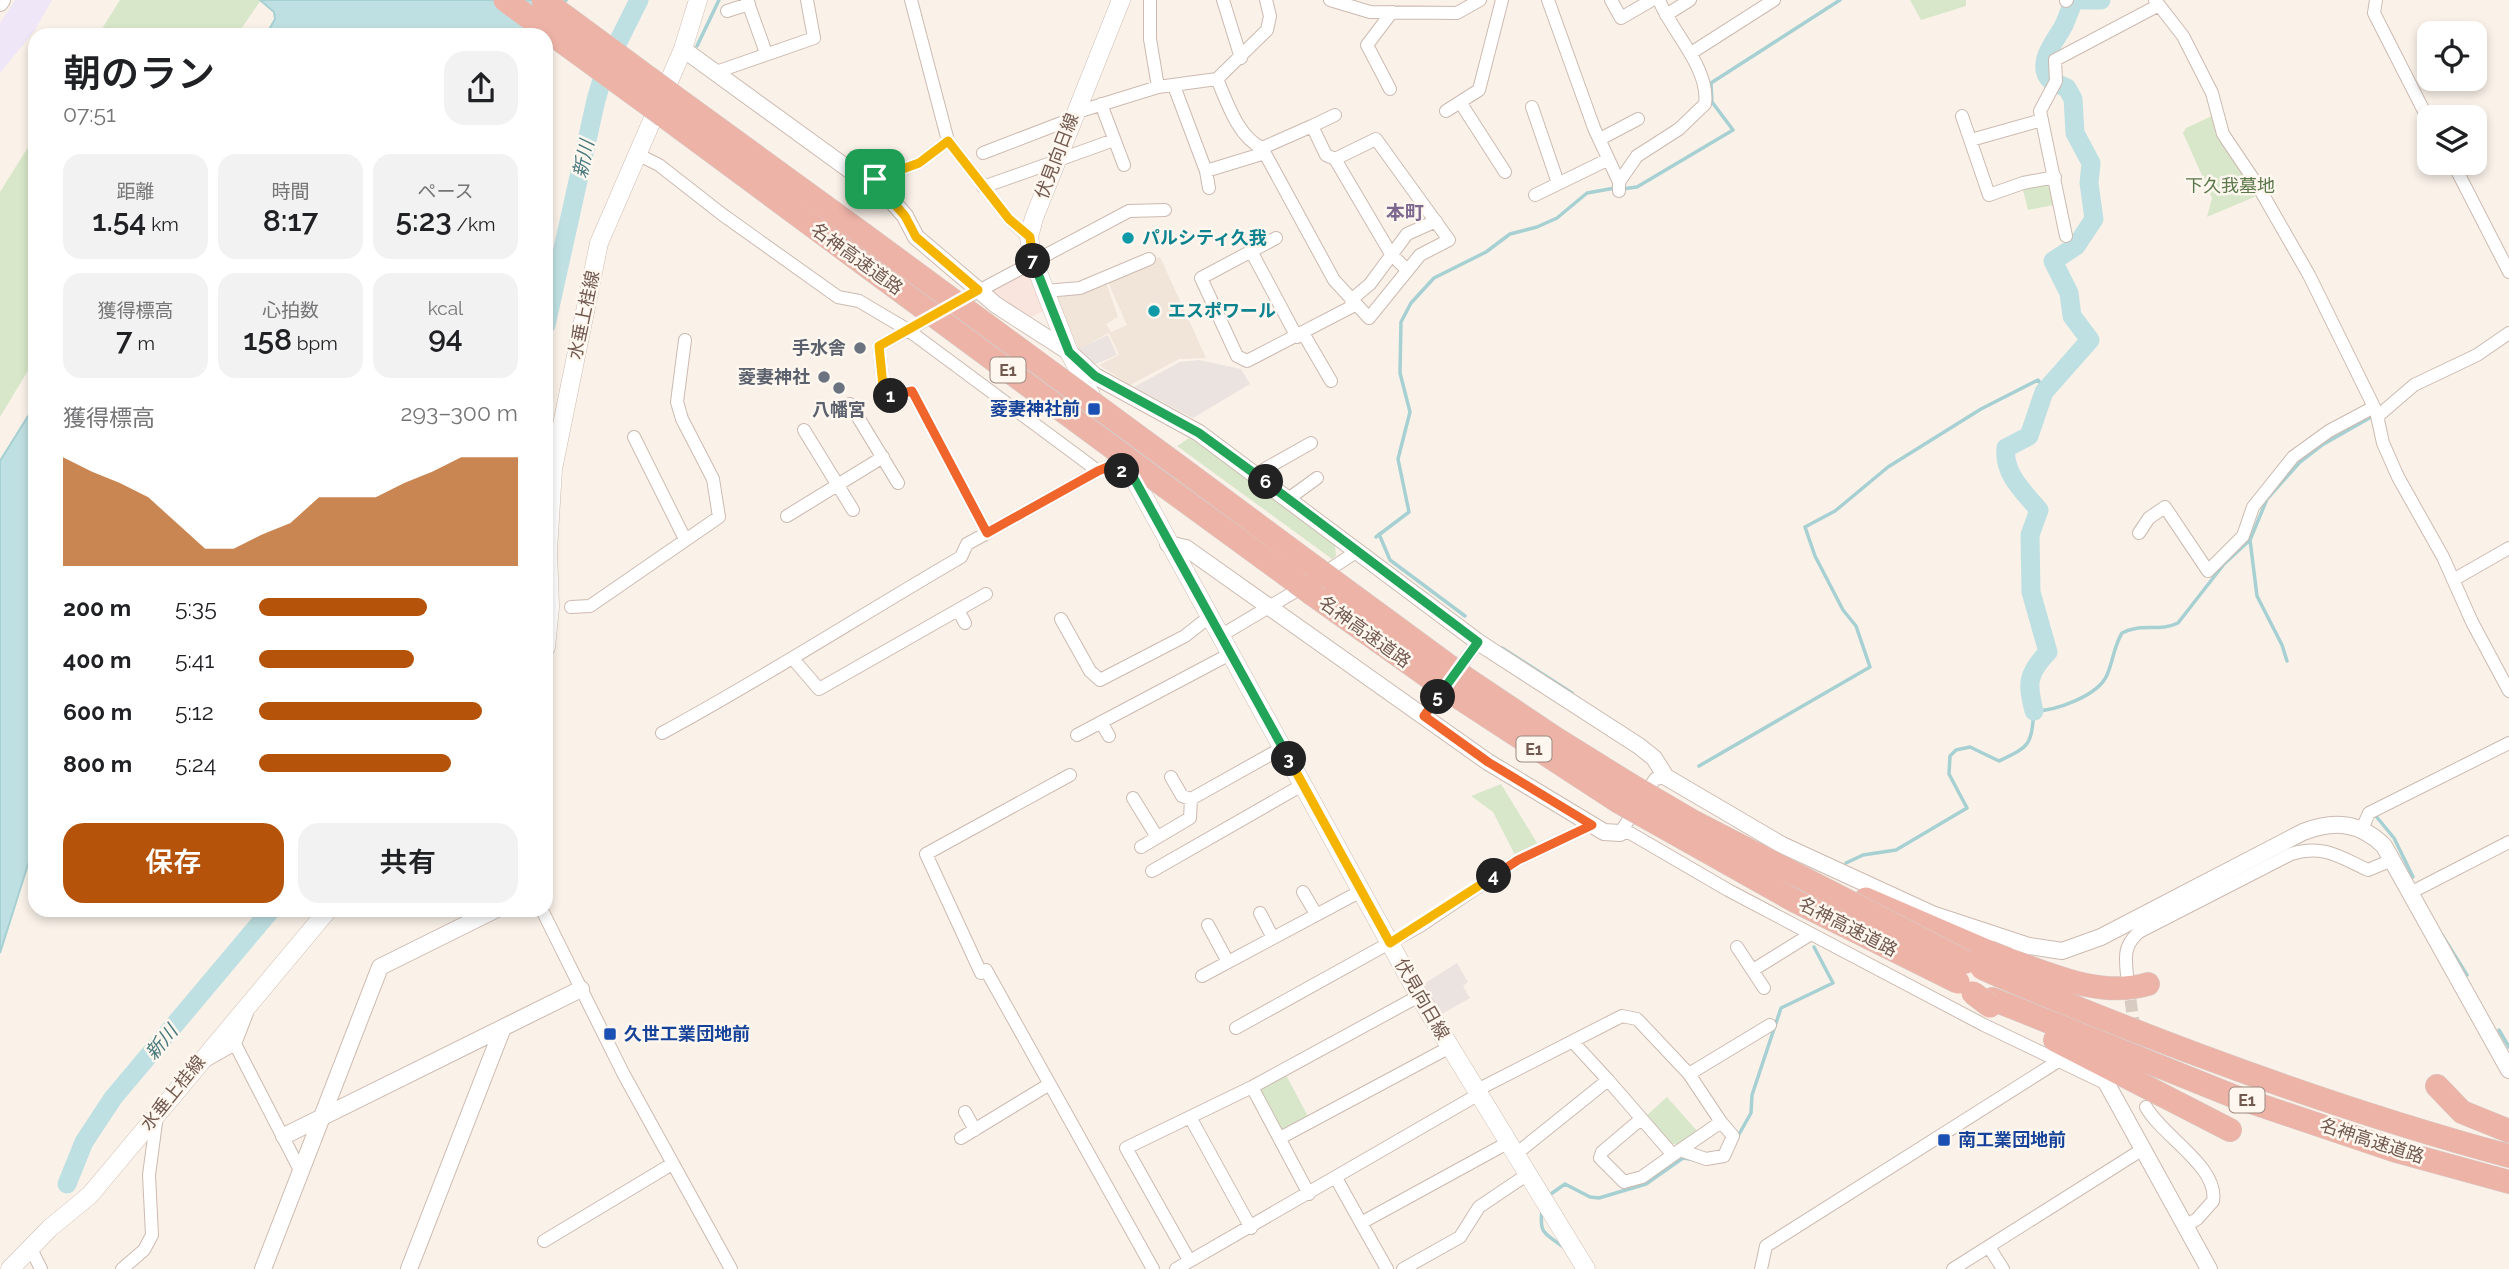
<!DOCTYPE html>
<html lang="ja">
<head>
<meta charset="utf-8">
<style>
	:root { --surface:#fff; --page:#f2f2f2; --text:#202124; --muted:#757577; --accent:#b45309 }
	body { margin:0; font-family:Raleway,"Noto Sans JP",sans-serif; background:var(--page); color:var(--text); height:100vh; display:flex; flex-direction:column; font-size:26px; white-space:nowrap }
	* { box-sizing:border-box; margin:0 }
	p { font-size:23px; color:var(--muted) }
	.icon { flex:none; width:38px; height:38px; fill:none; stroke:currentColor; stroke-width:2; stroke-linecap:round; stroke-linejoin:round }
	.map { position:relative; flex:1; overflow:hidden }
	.details { position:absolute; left:28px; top:28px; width:525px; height:889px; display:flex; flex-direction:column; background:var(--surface); border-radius:21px; box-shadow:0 4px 10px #0003 }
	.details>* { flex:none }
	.fabs { position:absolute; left:2417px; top:21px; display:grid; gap:14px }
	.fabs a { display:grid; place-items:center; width:70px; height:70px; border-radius:14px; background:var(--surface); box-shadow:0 4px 10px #0003; font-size:35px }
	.pin { position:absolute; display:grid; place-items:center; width:60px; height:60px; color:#fff; margin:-30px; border-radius:14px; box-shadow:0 4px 10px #0006 }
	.km { position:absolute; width:35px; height:35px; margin:-18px; border-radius:50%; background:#222; color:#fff; font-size:19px; line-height:35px; text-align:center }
	.round { display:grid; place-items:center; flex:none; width:74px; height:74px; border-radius:21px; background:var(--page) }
	.head { display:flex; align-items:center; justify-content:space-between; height:119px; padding:0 35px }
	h1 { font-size:38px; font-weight:600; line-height:52px }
	.figures { display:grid; grid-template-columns:repeat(3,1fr); gap:10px; height:119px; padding:7px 35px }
	.figures div { display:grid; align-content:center; border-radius:18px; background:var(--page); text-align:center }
	.figures b { font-size:30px; font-weight:600 }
	.figures small { font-size:19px; font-weight:400 }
	.figures p { font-size:19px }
	.chart { height:196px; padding:14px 35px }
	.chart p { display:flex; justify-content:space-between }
	.chart svg { width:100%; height:126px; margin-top:7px; fill:var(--accent); opacity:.7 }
	.action { display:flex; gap:14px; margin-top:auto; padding:14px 35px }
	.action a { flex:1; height:80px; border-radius:21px; background:var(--accent); color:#fff; font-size:28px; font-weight:600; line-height:80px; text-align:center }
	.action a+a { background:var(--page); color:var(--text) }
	ul { padding:0 35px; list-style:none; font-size:23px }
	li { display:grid; grid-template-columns:112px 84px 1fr; align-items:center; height:52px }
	li i { height:18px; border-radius:9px; background:var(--accent) }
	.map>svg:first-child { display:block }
	.residential { fill:#f1e4d8 }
	.commercial { fill:#f9e4de }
	.industrial { fill:#eae3df }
	.education { fill:#efe6f7 }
	.green { fill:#d8e7c9 }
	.water { fill:#bfe0e2; stroke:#a7d0d3; stroke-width:2 }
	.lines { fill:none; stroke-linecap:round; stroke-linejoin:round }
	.stream { stroke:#a7d0d3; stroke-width:3.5 }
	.river { stroke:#bfe0e2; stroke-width:19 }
	.minor-tunnel { stroke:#d8ccc2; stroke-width:12; stroke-dasharray:12 6; stroke-linecap:butt }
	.minor-casing { stroke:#ccbab0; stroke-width:14 }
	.tertiary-casing { stroke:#ccbab0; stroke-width:18 }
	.secondary-casing { stroke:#d0bcb1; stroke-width:19 }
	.motorway-casing { stroke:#d5cdca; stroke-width:24 }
	.minor { stroke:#fff; stroke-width:12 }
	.tertiary { stroke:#fff; stroke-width:16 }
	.secondary { stroke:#fff; stroke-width:18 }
	.motorway { stroke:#eeb3a7; stroke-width:23 }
	.motorway-bridge-casing { stroke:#d5cdca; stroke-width:24; stroke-linecap:butt }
	.motorway-bridge { stroke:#eeb3a7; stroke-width:23 }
	.split-1-casing { stroke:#fff; stroke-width:14 }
	.split-2-casing { stroke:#fff; stroke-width:14 }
	.split-3-casing { stroke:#fff; stroke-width:14 }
	.split-4-casing { stroke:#fff; stroke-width:14 }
	.split-5-casing { stroke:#fff; stroke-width:14 }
	.split-6-casing { stroke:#fff; stroke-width:14 }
	.split-7-casing { stroke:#fff; stroke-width:14 }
	.split-8-casing { stroke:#fff; stroke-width:14 }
	.split-1 { stroke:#f5b400; stroke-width:9 }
	.split-2 { stroke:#f0652b; stroke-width:9 }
	.split-3 { stroke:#22a559; stroke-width:9 }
	.split-4 { stroke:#f5b400; stroke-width:9 }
	.split-5 { stroke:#f0652b; stroke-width:9 }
	.split-6 { stroke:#22a559; stroke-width:9 }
	.split-7 { stroke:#22a559; stroke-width:9 }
	.split-8 { stroke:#f5b400; stroke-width:9 }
	.culture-dot { fill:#0f9aa8; stroke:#fdf7ef; stroke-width:2.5 }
	.worship-dot { fill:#6b7280; stroke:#fdf7ef; stroke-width:2.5 }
	.transit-dot { fill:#1a4fb4; stroke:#fdf7ef; stroke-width:2.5 }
	.labels { text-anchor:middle; stroke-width:5; stroke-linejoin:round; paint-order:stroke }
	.shield { fill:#fdf7ef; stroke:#9c887f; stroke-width:2 }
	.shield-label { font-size:16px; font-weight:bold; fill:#72594f }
	.street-label { font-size:18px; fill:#72594f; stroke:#fdf7ef }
	.park-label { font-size:18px; fill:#5a7749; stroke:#fdf7ef }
	.culture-label { font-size:18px; font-weight:bold; fill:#0d838f; stroke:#fdf7ef; text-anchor:start }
	.worship-label { font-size:18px; font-weight:bold; fill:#5b616d; stroke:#fdf7ef; text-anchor:end }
	.transit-label { font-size:18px; font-weight:bold; fill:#164399; stroke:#fdf7ef; text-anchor:start }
	.water-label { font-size:19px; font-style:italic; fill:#47787c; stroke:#fdf7ef }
	.neighbourhood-label { font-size:19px; font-weight:bold; fill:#7e678e; stroke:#fdf7ef }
</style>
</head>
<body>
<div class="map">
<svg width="2509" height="1269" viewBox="0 0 2509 1269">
	<rect width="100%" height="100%" fill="#faf2e9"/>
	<!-- residential -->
	<path class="residential" d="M1160,257L1206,358L1179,359L1130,385L1099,365L1119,355L1109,333L1079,349L1054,294L1072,295L1106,282L1118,317L1106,324L1111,332L1127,325L1107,280Z"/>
	<!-- commercial -->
	<path class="commercial" d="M1027,267L1044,311L1029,318L989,288Z"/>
	<!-- industrial -->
	<path class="industrial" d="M1108,335L1117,355L1096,364L1081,354L1078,349Z
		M1199,360L1241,369L1250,384L1193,418L1134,387L1180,362Z
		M1457,963L1468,982L1463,986L1470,998L1440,1015L1422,985Z"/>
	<!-- education -->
	<path class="education" d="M15,0H52L35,30L0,73V23Z"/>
	<!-- green -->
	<path class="green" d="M120,0H261L237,35H98Z
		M1910,0H1966V6L1921,20Z
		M2214,115L2259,195L2207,217L2212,198L2183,133L2186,128Z
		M35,136V359L0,417V192Z
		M2045,185L2051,189L2054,205L2028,210L2023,190Z
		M1189,438L1204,446L1335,544L1336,556L1332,559L1177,446Z
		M1501,784L1539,846L1516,857L1493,812L1471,796Z
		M1286,1075L1309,1118L1285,1130L1279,1128L1260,1093L1262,1087Z
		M1667,1097L1698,1132L1680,1144H1672L1646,1116Z"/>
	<!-- water -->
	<path class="water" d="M260,0H567L542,35H266L275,19L274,12Z
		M35,405V823L30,858L0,953V461Z"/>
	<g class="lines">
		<!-- stream -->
		<path class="stream" d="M697,46L719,0
			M1622,189L1637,187L1733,130L1712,102L1711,83L1840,0
			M1379,534L1390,560L1465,616
			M1376,537L1409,512L1398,459L1410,412L1400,373L1401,322L1411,303L1434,278L1486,252L1510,234L1537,227L1557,218L1587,193L1615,188
			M2250,540L2257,596L2282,645L2287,661
			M1502,648L1572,693
			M1699,766L1870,667L1856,626L1843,610L1815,556L1805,527L1835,511L1888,467L1981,409L2038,380L2045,390
			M2375,815L2394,838L2413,877
			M1846,863L1863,855L1896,850L1967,808L1949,774L1950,756L1956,750L1970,747L1999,761C2030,746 2031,746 2034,711C2055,711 2098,696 2107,675C2113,661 2114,646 2122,633C2139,623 2160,632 2178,623L2224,564L2250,540L2267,499L2300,462L2322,445L2373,416
			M2442,935L2467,975
			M2499,1030L2509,1047
			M1738,1136L1751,1113L1752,1095L1781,1008L1833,983L1814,947
			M1548,1196L1565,1184L1590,1197L1599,1198L1646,1184L1683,1158L1690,1159
			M1542,1209C1539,1235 1545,1233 1562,1246"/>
		<!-- river -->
		<path class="river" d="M2084,0H2101
			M546,325L596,100L606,66L639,0
			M2034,711C2027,683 2027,674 2048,652L2031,592L2030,535L2039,510C2024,492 2003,474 2006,448L2029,436L2044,392L2090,340L2072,316L2069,293L2053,261L2076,246L2094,219L2089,183L2091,163L2075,133L2073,99L2067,88L2051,81C2034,63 2056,41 2064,25C2068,17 2070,7 2075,0
			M67,1184L84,1142L113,1098L271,910"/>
		<!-- minor-tunnel -->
		<path class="minor-tunnel" d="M2128,982L2139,1061"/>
		<!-- minor casing -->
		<g class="minor-casing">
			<path id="minor" d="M747,0L766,53
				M911,0L948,141L1009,219L1029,237
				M1150,0V39L1158,87
				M1223,0L1241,58
				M1330,0L1370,12L1457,13L1480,0
				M1548,0L1594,128L1619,182V191
				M1611,0L1621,18L1652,0
				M2155,0L2183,36L2212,93L2223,134L2258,186L2309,275L2376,411L2383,443L2398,477L2443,557L2472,622L2509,691
				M2376,0L2374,13L2429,121
				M2066,1L2067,0
				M727,11L749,4
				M1666,15L1690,0
				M1691,53L1774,0
				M716,72L814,38L807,0
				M1217,79C1227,102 1238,137 1262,148L1334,280L1369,318L1420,255L1449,240L1376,139L1335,159
				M1174,86L1206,171L1265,153
				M1390,89L1367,45L1392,12
				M1460,102L1505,172
				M1101,104L1124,165
				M1532,107L1558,183
				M1446,111L1479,90L1502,0
				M1074,113L1158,87L1217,79L1267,30L1270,16L1266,0
				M1962,116L1989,195L2023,183L2055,177
				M1312,126L1335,115
				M1600,139L1638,119
				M1971,140L2042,120
				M1262,148L1312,126L1326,155L1335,159L1391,254L1407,270
				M983,153L1061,123L1069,124
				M639,155L659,165L723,215L838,297L859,301L908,330L1098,471
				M1056,157L1061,159L1114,140
				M2453,163L2509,272
				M1206,171L1209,188
				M867,182L919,163L948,141
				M1619,182L1637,156L1679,129L1705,104C1710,68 1671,31 1659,0
				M983,187L1048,164L1053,166
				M1535,195L1607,160
				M2066,236L2040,111L2056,81L2055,60L2159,5
				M1276,238L1201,278L1237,356L1247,361L1355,305
				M1251,251L1297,337
				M1045,291L1080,288L1149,259
				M1351,300L1370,284L1407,234L1436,221
				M954,304L1129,211L1165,210
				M935,315L879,346L883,386L887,397L912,391L987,533L1098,471L1109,466L1132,475
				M1303,333L1331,381
				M850,404L898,483
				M2378,416L2414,385L2477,355L2509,333
				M804,430L853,510
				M634,437L685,539
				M1256,474L1311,443
				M1288,499L1317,478
				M787,516L883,457
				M2139,533L2149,518L2165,507L2208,571L2243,536L2253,507L2293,457L2329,431L2374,407
				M1321,575L1356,552
				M2453,580L2509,548
				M571,607L590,606L719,517L713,479L682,419L677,402L685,340
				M958,610L965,623
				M1061,619L1090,671L1100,680L1185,636L1209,617
				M1220,636L1306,585
				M794,660L819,689L986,594
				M1424,716L1478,642
				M1101,722L1109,736
				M662,733C764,678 861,615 961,557L967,544L987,533
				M1077,735L1230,654
				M1171,777L1182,796L1191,799
				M1133,798L1157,837
				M2362,829L2369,813L2509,743
				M1620,833H1630L1728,890L1984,1025L2107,1084
				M1620,833L1655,779L1666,777
				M1141,847L1190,818L1191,799L1282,748
				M1152,871L1304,784
				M1303,892L1316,914
				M2410,893L2509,842
				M542,910L623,1073L731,1269
				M1260,913L1273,938
				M1208,925L1228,962
				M1737,947L1764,988
				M986,970L1153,1269
				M1753,970L1811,934
				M981,973L926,854L1070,775
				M2127,975C2125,956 2124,945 2139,932L2291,854C2323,844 2340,857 2368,870L2392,860
				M1202,976L1363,890
				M1236,1028L1420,926L1518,860L1592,825
				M1573,1042L1608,1080
				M235,1044L301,1172
				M207,1060L235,1044L247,1013
				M1689,1074L1770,1025
				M1252,1087L1309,1194
				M1477,1090L1622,1016L1637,1019L1689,1074L1721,1122L1673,1155L1608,1080L1516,1154
				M2146,1107C2162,1136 2219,1167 2213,1201L2197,1219L2185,1226
				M965,1112L975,1130
				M1190,1117L1251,1228
				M1641,1119L1602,1152L1600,1158L1624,1182L1642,1177L1673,1155
				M961,1138L1048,1085
				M1280,1138L1450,1047
				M1680,1150L1706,1159L1724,1156L1733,1136L1721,1122
				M1336,1178L1361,1223L1509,1142
				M1361,1223L1387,1269
				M544,1241L672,1164
				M30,1247L41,1269
				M1989,1247L2003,1269
				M1189,1260L1126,1148L1252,1087L1419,996
				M122,1269L144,1250L152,1235L149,1175L157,1115
				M1176,1269L1479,1094
				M1403,1269L1460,1237L1479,1207L1528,1174
				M1761,1269L1766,1246L2060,1060
				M1953,1269L2143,1149"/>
		</g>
		<!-- tertiary casing -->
		<g class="tertiary-casing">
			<path id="tertiary" d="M0,3L2,0
				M683,49L891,200L905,216L916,237L996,305L1069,352L1095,376L1199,433L1478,642L1639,746L1654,758L1666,777L1782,845L1932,914L2029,946L2062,951L2101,937L2303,832C2334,820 2360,822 2384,846L2509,1070
				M1168,544L1186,548L1488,762L1604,832L1620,833
				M2107,1084L2209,1269
				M284,1136L581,989
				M263,1269L380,967L495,910
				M409,1269L502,1030"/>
		</g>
		<!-- secondary casing -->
		<g class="secondary-casing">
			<path id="secondary" d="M1121,0L1034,218L1029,237L1032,256L1045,291L1069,352L1132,475L1419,996L1586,1269
				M546,647L550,607L548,551L553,469L599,243L683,49L698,0
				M10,1269L50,1228L90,1195L328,910"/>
		</g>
		<!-- motorway casing -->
		<g class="motorway-casing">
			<path id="motorway" d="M672,95L863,234
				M664,116L849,253
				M1181,468L1317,569
				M1166,487L1296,582
				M1332,580L1449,666
				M1312,594L1437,683
				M1464,677L1555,738L1629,784
				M1452,693L1619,802
				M1866,899L1989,952
				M2007,959C2052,975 2101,998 2148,984
				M2000,976C2166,1046 2335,1109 2509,1156
				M1992,999L2233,1096L2396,1151L2509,1182
				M2055,1040L2230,1130
				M2437,1086L2462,1112L2509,1131"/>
		</g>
		<!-- minor -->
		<use href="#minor" class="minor"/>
		<!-- tertiary -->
		<use href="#tertiary" class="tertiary"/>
		<!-- secondary -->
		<use href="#secondary" class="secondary"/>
		<!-- motorway -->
		<use href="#motorway" class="motorway"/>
		<!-- motorway-bridge casing -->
		<g class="motorway-bridge-casing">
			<path id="motorway-bridge" d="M505,0L664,116
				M543,0L672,95
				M863,234L1181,468
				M849,253L1166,487
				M1317,569L1332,580
				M1296,582L1312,594
				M1449,666L1464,677
				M1437,683L1452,693
				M1629,784L1694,822L1966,962
				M1619,802L1795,901L1958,982
				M1989,952L2007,959
				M1982,968L2000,976
				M1973,993L1990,1006"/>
		</g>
		<!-- motorway-bridge -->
		<use href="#motorway-bridge" class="motorway-bridge"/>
	</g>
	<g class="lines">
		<!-- split-1 casing -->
		<g class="split-1-casing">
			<path id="split-1" d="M875,179L867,182L891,200L905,216L916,237L978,290L879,346L883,386L887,397L891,396"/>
		</g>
		<!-- split-2 casing -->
		<g class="split-2-casing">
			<path id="split-2" d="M891,396L912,391L987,533L1098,471L1110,466L1122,471"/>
		</g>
		<!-- split-3 casing -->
		<g class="split-3-casing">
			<path id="split-3" d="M1122,471L1132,475L1289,759"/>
		</g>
		<!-- split-4 casing -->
		<g class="split-4-casing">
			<path id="split-4" d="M1289,759L1390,943L1494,876"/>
		</g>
		<!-- split-5 casing -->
		<g class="split-5-casing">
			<path id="split-5" d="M1438,697L1424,716L1488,762L1592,825L1518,860L1494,876"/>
		</g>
		<!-- split-6 casing -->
		<g class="split-6-casing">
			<path id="split-6" d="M1266,482L1478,642L1438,697"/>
		</g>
		<!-- split-7 casing -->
		<g class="split-7-casing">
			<path id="split-7" d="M1033,261L1069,352L1095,376L1199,433L1266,482"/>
		</g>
		<!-- split-8 casing -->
		<g class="split-8-casing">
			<path id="split-8" d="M875,179L919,163L948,141L1009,219L1030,237L1033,261"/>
		</g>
		<!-- split-1 -->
		<use href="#split-1" class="split-1"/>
		<!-- split-2 -->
		<use href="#split-2" class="split-2"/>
		<!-- split-3 -->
		<use href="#split-3" class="split-3"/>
		<!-- split-4 -->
		<use href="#split-4" class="split-4"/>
		<!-- split-5 -->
		<use href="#split-5" class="split-5"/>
		<!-- split-6 -->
		<use href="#split-6" class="split-6"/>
		<!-- split-7 -->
		<use href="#split-7" class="split-7"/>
		<!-- split-8 -->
		<use href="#split-8" class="split-8"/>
	</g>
	<!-- markers -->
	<g class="culture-dot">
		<circle cx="1128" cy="238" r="7"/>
		<circle cx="1154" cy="311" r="7"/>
	</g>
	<g class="worship-dot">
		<circle cx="860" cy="348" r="7"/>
		<circle cx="824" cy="377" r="7"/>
		<circle cx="839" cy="388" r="7"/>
	</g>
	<g class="transit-dot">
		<rect x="1087" y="402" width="14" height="14" rx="3.5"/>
		<rect x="603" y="1027" width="14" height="14" rx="3.5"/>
		<rect x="1937" y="1133" width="14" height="14" rx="3.5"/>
	</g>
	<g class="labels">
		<!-- shield labels -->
		<g class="shield">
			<rect x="990.5" y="357.5" width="35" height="25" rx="5"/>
			<rect x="1516.5" y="736.5" width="35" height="25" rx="5"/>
			<rect x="2229.5" y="1087.5" width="35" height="25" rx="5"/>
		</g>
		<g class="shield-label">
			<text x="1008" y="376">E1</text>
			<text x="1534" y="755">E1</text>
			<text x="2247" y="1106">E1</text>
		</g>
		<!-- street labels -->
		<g class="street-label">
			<text transform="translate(1057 156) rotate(-69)" y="6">伏見向日線</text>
			<text transform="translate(857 259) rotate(36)" y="6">名神高速道路</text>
			<text transform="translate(584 315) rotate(-78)" y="6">水垂上桂線</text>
			<text transform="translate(1365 632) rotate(36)" y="6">名神高速道路</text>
			<text transform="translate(1848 927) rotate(27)" y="6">名神高速道路</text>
			<text transform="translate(1422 999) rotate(60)" y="6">伏見向日線</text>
			<text transform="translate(173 1093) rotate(-51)" y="6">水垂上桂線</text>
			<text transform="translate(2372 1141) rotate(18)" y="6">名神高速道路</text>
		</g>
		<!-- park labels -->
		<g class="park-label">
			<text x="2230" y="192">下久我墓地</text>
		</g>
		<!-- culture labels -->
		<g class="culture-label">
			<text x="1142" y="244">パルシティ久我</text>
			<text x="1168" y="317">エスポワール</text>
		</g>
		<!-- worship labels -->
		<g class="worship-label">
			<text x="846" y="354">手水舎</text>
			<text x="810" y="383">菱妻神社</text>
			<text x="839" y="416" text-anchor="middle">八幡宮</text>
		</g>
		<!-- transit labels -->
		<g class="transit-label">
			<text x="1080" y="415" text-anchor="end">菱妻神社前</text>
			<text x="624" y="1040">久世工業団地前</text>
			<text x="1958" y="1146">南工業団地前</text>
		</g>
		<!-- water labels -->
		<g class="water-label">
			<text transform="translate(583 159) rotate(-78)" y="7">新川</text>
			<text transform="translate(161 1042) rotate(-50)" y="7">新川</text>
		</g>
		<!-- neighbourhood labels -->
		<g class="neighbourhood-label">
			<text x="1405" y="219">本町</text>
		</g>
	</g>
</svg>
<div class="fabs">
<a><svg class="icon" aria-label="locate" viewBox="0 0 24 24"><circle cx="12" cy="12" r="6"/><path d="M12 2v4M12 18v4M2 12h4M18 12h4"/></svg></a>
<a><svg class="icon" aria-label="layers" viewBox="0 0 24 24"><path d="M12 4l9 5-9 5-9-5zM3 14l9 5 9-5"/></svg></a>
</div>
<div class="pin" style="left:875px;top:179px;background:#1e9e55"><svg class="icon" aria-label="arrive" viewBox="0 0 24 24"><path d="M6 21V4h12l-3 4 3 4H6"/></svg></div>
<b class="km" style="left:891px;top:396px">1</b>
<b class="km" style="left:1122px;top:471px">2</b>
<b class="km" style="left:1289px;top:759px">3</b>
<b class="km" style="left:1494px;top:876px">4</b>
<b class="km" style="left:1438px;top:697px">5</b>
<b class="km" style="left:1266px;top:482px">6</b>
<b class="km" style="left:1033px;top:261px">7</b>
<section class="details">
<div class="head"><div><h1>朝のラン</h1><p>07:51</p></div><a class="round"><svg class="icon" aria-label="share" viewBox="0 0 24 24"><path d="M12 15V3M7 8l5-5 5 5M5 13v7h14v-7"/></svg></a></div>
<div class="figures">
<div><p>距離</p><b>1.54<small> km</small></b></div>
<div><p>時間</p><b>8:17</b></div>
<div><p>ペース</p><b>5:23<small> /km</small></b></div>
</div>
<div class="figures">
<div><p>獲得標高</p><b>7<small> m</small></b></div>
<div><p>心拍数</p><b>158<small> bpm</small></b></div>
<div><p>kcal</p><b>94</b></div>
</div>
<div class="chart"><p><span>獲得標高</span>293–300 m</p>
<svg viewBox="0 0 160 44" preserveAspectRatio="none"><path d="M0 44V6L10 11L20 15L30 20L40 29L50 38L60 38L70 33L80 29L90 20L100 20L110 20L120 15L130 11L140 6L150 6L160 6V44z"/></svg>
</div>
<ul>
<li><b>200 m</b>5:35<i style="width:65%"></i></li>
<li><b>400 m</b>5:41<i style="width:60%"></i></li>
<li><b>600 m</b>5:12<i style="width:86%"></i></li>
<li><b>800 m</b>5:24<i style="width:74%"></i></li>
</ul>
<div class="action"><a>保存</a><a>共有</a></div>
</section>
</div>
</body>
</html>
